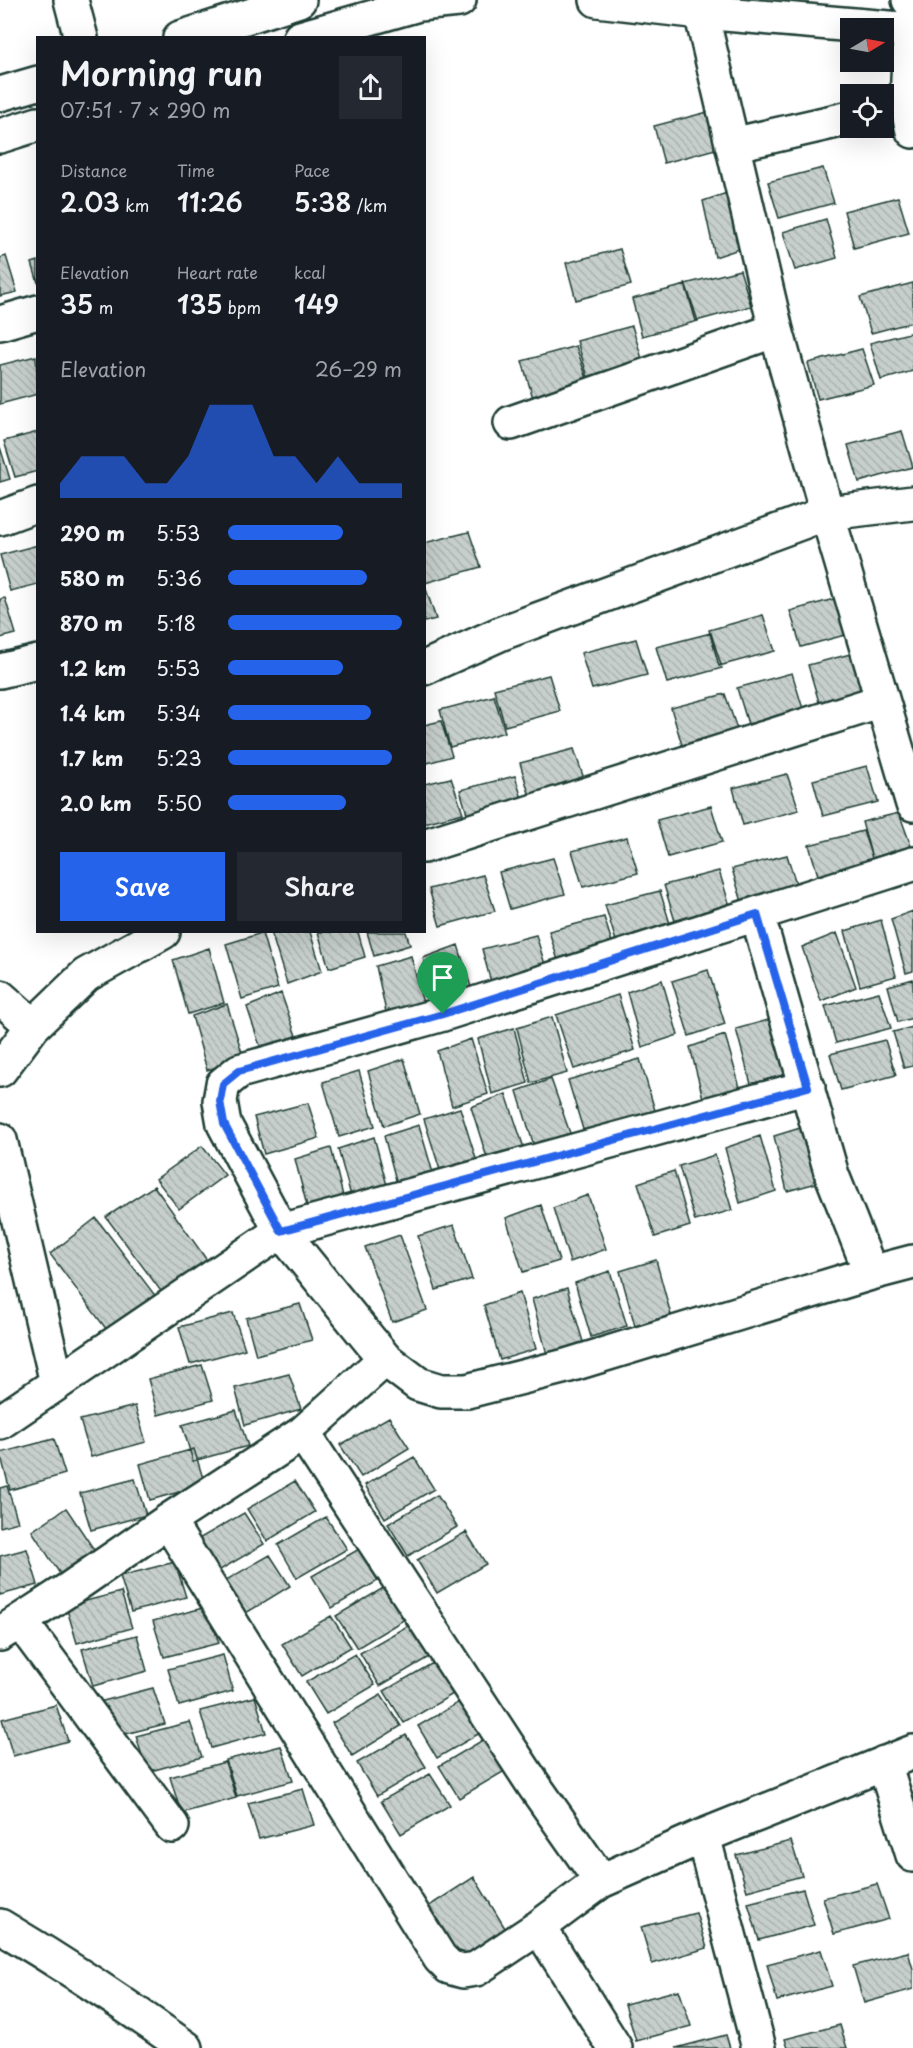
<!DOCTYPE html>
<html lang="en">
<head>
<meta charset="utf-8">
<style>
	:root { --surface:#171b24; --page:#242831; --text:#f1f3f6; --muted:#9ea1a6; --accent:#2563eb }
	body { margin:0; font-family:"Playpen Sans",sans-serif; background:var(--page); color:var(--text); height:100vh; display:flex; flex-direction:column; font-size:22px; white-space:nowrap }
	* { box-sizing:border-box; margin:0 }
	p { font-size:20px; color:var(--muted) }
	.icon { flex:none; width:33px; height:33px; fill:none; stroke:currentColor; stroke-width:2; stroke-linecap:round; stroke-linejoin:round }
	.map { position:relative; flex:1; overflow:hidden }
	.drawer { position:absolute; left:36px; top:36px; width:390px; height:897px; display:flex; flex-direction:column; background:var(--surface); border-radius:0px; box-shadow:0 6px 24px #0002 }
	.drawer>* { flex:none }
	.needle { width:39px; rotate:80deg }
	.buttons { position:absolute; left:840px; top:18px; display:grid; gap:12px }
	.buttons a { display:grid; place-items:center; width:54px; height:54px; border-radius:0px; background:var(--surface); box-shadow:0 6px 24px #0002; font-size:30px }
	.pin { position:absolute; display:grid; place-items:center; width:51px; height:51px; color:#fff; margin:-62px -26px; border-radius:50% 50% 50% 0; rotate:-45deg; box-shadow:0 0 6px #0007 }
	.pin .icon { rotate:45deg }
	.round { display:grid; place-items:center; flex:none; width:63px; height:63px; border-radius:0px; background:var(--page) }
	.overview { display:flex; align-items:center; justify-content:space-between; height:102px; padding:0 24px }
	h1 { font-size:33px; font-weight:600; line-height:45px }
	.metrics { display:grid; grid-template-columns:repeat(3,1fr); gap:9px; height:102px; padding:6px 24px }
	.metrics div { display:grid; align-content:center }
	.metrics b { font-size:26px; font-weight:600 }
	.metrics small { font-size:16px; font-weight:400 }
	.metrics p { font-size:16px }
	.chart { height:168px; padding:12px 24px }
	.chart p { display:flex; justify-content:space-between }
	.chart svg { width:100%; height:108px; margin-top:6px; fill:var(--accent); opacity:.7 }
	.action { display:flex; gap:12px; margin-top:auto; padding:12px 24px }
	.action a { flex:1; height:69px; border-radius:0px; background:var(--accent); color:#fff; font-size:24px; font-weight:600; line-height:69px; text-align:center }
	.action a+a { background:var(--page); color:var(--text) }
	ul { padding:0 24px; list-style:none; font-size:20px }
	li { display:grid; grid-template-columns:96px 72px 1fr; align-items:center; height:45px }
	li i { height:15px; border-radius:8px; background:var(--accent) }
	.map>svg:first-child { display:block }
	.building { fill:url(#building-back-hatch); stroke:#1f3d34; stroke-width:1.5 }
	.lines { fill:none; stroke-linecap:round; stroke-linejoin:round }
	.minor-casing { stroke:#1f3d34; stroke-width:38 }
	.minor { stroke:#fff; stroke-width:33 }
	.route-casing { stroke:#fff; stroke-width:12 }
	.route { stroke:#2563eb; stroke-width:8 }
</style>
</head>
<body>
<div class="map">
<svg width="913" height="2048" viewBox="0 0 913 2048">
	<defs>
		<pattern id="building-back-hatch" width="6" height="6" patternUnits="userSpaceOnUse" patternTransform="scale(1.5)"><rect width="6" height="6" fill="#c7cfcc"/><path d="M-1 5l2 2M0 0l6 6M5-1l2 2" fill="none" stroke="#aab3b0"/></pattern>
	</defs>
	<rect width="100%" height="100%" fill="#fff"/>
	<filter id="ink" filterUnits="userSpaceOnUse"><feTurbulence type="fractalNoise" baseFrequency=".0167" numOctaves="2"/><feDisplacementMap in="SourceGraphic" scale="12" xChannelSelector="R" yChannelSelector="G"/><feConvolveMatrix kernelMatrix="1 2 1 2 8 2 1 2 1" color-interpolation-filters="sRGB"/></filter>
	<g filter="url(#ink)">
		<!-- building -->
		<path class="building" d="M708,112L719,148L664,163L654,126Z
			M823,168L834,203L779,218L768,182Z
			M730,192L745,247L715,257L703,201Z
			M898,197L909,233L854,248L844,211Z
			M826,219L837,258L795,270L783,232Z
			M620,249L631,285L576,300L566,263Z
			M6,256L17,292L0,296V258Z
			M38,261V283L32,263Z
			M740,270L751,306L696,321L685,284Z
			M913,283V322L871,333L860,297Z
			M686,285L698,321L642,336L632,299Z
			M632,326L643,362L588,377L577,341Z
			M913,332V371L881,380L870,343Z
			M576,346L588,382L533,398L522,361Z
			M862,349L874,385L818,399L808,363Z
			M36,356L38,394L0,404V365Z
			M902,431L913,467L859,482L848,445Z
			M38,432V471L15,477L4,441Z
			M0,447L10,479L0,482Z
			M469,532L481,567L425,583L424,543Z
			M38,545V584L10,591L0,555Z
			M424,583L436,619L424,622Z
			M845,596L856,632L801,647L790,611Z
			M5,598L16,634L0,638V599Z
			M763,615L775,651L719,666L709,630Z
			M711,633L722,668L667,683L656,647Z
			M636,639L647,675L592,689L581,653Z
			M862,651L874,687L819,702L808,665Z
			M792,673L803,709L748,724L737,688Z
			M549,675L560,711L505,726L494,689Z
			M725,694L737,729L682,745L671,708Z
			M494,696L505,732L450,747L440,710Z
			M441,721L452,756L424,764V725Z
			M574,749L586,785L531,800L520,763Z
			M867,766L878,802L823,816L813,780Z
			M787,774L799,810L743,825L733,788Z
			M515,776L526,812L471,827L460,790Z
			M451,778L463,813L424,823V784Z
			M711,806L722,842L668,857L657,820Z
			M899,813L911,846L872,858L862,822Z
			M863,831L875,867L820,882L809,845Z
			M627,837L638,873L583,887L572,851Z
			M787,855L798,890L743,905L732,869Z
			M553,858L565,894L510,909L499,872Z
			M719,871L730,906L675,921L664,885Z
			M483,875L495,911L440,926L429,889Z
			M660,891L671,927L616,941L605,905Z
			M913,911V971L906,973L891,919Z
			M604,917L615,952L560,967L549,931Z
			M881,920L896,976L860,986L845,931Z
			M271,932H310L322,971L287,984Z
			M318,932H358L365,957L329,968Z
			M367,932H406L410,945L374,956Z
			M262,933L278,988L242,999L226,944Z
			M837,933L856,987L821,1001L802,947Z
			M536,935L547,971L492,986L482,949Z
			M458,945L475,1000L439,1012L423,958Z
			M209,948L224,1003L188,1014L173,960Z
			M411,956L425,1011L388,1021L376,966Z
			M708,970L725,1024L689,1036L672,981Z
			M913,979V1018L898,1022L888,986Z
			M662,980L678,1035L642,1047L627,992Z
			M879,992L891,1028L836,1043L825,1006Z
			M281,993L300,1047L265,1061L247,1007Z
			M618,995L635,1050L574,1069L556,1015Z
			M227,1004L244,1059L207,1070L192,1016Z
			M552,1017L567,1073L531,1083L517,1028Z
			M772,1019L787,1074L751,1084L736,1029Z
			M913,1027V1066L904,1068L893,1032Z
			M514,1028L528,1083L492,1094L478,1039Z
			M725,1035L741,1091L704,1102L690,1047Z
			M471,1039L488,1094L452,1106L437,1051Z
			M885,1040L896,1075L841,1090L830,1054Z
			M404,1059L420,1114L384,1126L368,1071Z
			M640,1059L656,1114L585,1136L568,1080Z
			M359,1071L375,1126L339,1137L323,1082Z
			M551,1079L570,1133L534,1146L517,1091Z
			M506,1094L524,1148L488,1161L471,1107Z
			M308,1103L319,1138L264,1154L254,1117Z
			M460,1108L477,1162L441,1173L424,1119Z
			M419,1125L435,1180L399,1191L384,1136Z
			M810,1125L824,1181L787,1191L774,1136Z
			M760,1136L776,1191L740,1203L725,1148Z
			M374,1137L389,1193L353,1203L338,1149Z
			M202,1146L225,1175L179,1209L156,1179Z
			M331,1148L345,1204L309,1214L295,1159Z
			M715,1155L732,1210L695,1221L679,1166Z
			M674,1171L690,1226L655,1237L638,1183Z
			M154,1186L214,1270L169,1302L106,1217Z
			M588,1195L606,1249L570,1262L553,1208Z
			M541,1205L559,1261L523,1272L506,1218Z
			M96,1218L160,1302L113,1338L50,1254Z
			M454,1225L472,1279L436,1290L418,1236Z
			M400,1235L427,1310L392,1322L365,1247Z
			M656,1260L671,1315L635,1326L620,1271Z
			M610,1271L627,1326L591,1337L575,1283Z
			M567,1288L583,1342L547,1354L532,1299Z
			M520,1293L536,1349L500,1360L484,1305Z
			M300,1304L312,1340L256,1355L246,1318Z
			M233,1313L245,1349L190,1364L179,1327Z
			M202,1365L213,1400L158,1415L148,1379Z
			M289,1374L301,1409L245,1425L235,1388Z
			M135,1406L146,1442L91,1457L80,1420Z
			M236,1410L248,1446L193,1461L182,1425Z
			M389,1417L409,1448L361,1477L340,1445Z
			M54,1439L65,1474L10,1490L0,1453Z
			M194,1449L205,1485L150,1500L140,1464Z
			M414,1457L434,1489L385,1518L365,1485Z
			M135,1479L146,1515L91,1530L80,1493Z
			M295,1481L315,1512L267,1541L247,1509Z
			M7,1486L18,1522L0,1527V1488Z
			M437,1495L457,1527L408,1556L388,1524Z
			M66,1508L97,1554L62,1577L32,1531Z
			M244,1513L264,1544L215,1573L195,1541Z
			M326,1517L347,1549L297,1578L278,1545Z
			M466,1532L486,1564L437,1593L417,1560Z
			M361,1548L381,1579L332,1608L312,1576Z
			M27,1549L38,1585L0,1595V1556Z
			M270,1555L290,1586L241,1616L221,1583Z
			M175,1562L186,1597L131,1612L120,1576Z
			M385,1587L405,1619L357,1648L336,1616Z
			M121,1592L132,1628L77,1643L66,1606Z
			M207,1607L219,1643L164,1657L153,1621Z
			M331,1616L351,1647L302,1676L282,1644Z
			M409,1625L429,1657L380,1686L360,1653Z
			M137,1635L147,1671L93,1686L82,1649Z
			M355,1654L375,1685L326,1714L306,1682Z
			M223,1655L233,1691L179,1706L168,1669Z
			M433,1663L453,1694L404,1723L384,1691Z
			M153,1688L165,1724L109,1738L99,1702Z
			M381,1695L401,1726L352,1756L332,1723Z
			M255,1697L266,1733L211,1748L200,1711Z
			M466,1698L487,1729L437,1758L418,1726Z
			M56,1705L68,1741L13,1756L2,1719Z
			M190,1722L202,1757L147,1772L136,1736Z
			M406,1735L426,1767L377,1796L357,1763Z
			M488,1737L508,1769L459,1798L439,1766Z
			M281,1746L293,1781L237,1796L226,1760Z
			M225,1762L236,1798L181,1813L170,1777Z
			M430,1774L450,1805L401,1834L381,1801Z
			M303,1789L314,1825L259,1839L248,1803Z
			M791,1841L802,1876L747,1891L736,1855Z
			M474,1877L508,1933L464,1964L426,1908Z
			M877,1884L889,1919L834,1934L823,1898Z
			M803,1889L814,1925L759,1940L748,1903Z
			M696,1913L707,1948L652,1964L641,1927Z
			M821,1950L832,1986L777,2001L767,1964Z
			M908,1952L913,1969V1989L864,2003L853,1966Z
			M679,1990L691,2026L636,2041L625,2004Z
			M840,2025L847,2048H788L785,2039Z
			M726,2035L730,2048H676Z"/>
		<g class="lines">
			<!-- minor casing -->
			<g class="minor-casing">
				<path id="minor" d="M71,0L81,38
					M597,0L701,12L913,30
					M909,0H913
					M701,12L776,330L827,513L913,804
					M910,29L907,105L913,131
					M180,38L299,0
					M300,38L419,4L459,0
					M0,94L38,83
					M0,136L38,124
					M732,145L850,118
					M0,323L38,312
					M511,423L776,330
					M0,518L38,504
					M424,668L502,633L827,513L913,503
					M0,671L38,662
					M424,846L882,701
					M913,864L443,1014L239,1071L223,1084L220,1101L224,1124L281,1231L385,1359L418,1384L441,1391H467L566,1366L871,1273L913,1262
					M757,914L832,1175L871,1273
					M0,997L33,1026
					M0,1070L33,1026L86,975L163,932
					M0,1140L57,1383
					M0,1422L281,1231L808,1087
					M303,1433L533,1784L601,1881
					M168,1521L440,1958L449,1967L463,1971L476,1969L539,1927L601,1881L703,1836L913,1752
					M20,1621L172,1826
					M0,1634L71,1588L168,1521L303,1433L385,1359
					M884,1763L913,1855
					M703,1836L759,2048
					M0,1926C64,1964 126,2005 186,2048
					M539,1927L615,2048"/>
			</g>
			<!-- minor -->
			<use href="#minor" class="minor"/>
		</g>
	</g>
	<g class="lines" filter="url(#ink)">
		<!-- route casing -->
		<g class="route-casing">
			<path id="route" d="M757,914L808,1087L281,1231L224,1124L220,1101L223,1084L239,1071L443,1014Z"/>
		</g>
		<!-- route -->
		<use href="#route" class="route"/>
	</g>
</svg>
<div class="buttons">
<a><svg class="needle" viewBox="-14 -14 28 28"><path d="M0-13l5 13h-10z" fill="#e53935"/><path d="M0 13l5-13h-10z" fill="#9ea1a6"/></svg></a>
<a><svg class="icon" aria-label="locate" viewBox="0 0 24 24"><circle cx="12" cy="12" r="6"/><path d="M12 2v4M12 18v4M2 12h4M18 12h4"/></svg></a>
</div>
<div class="pin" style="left:443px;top:1014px;background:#1e9e55"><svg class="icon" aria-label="arrive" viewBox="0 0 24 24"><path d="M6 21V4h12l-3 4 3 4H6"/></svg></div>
<section class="drawer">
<div class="overview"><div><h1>Morning run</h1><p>07:51 · 7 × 290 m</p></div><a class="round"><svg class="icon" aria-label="share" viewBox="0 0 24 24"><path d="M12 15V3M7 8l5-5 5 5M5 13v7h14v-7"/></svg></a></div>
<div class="metrics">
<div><p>Distance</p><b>2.03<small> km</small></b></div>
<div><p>Time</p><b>11:26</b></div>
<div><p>Pace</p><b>5:38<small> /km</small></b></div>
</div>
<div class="metrics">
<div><p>Elevation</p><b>35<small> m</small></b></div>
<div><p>Heart rate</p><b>135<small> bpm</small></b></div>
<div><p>kcal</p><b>149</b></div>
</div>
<div class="chart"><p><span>Elevation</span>26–29 m</p>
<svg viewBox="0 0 160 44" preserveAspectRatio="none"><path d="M0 44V38L10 27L20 27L30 27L40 38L50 38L60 27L70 6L80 6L90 6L100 27L110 27L120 38L130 27L140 38L150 38L160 38V44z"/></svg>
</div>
<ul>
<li><b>290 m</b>5:53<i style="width:66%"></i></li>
<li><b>580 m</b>5:36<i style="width:80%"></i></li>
<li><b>870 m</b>5:18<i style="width:100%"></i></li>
<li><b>1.2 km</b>5:53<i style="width:66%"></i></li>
<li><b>1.4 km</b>5:34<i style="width:82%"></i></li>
<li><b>1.7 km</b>5:23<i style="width:94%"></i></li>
<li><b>2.0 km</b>5:50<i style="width:68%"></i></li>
</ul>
<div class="action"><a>Save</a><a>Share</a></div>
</section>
</div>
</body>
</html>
